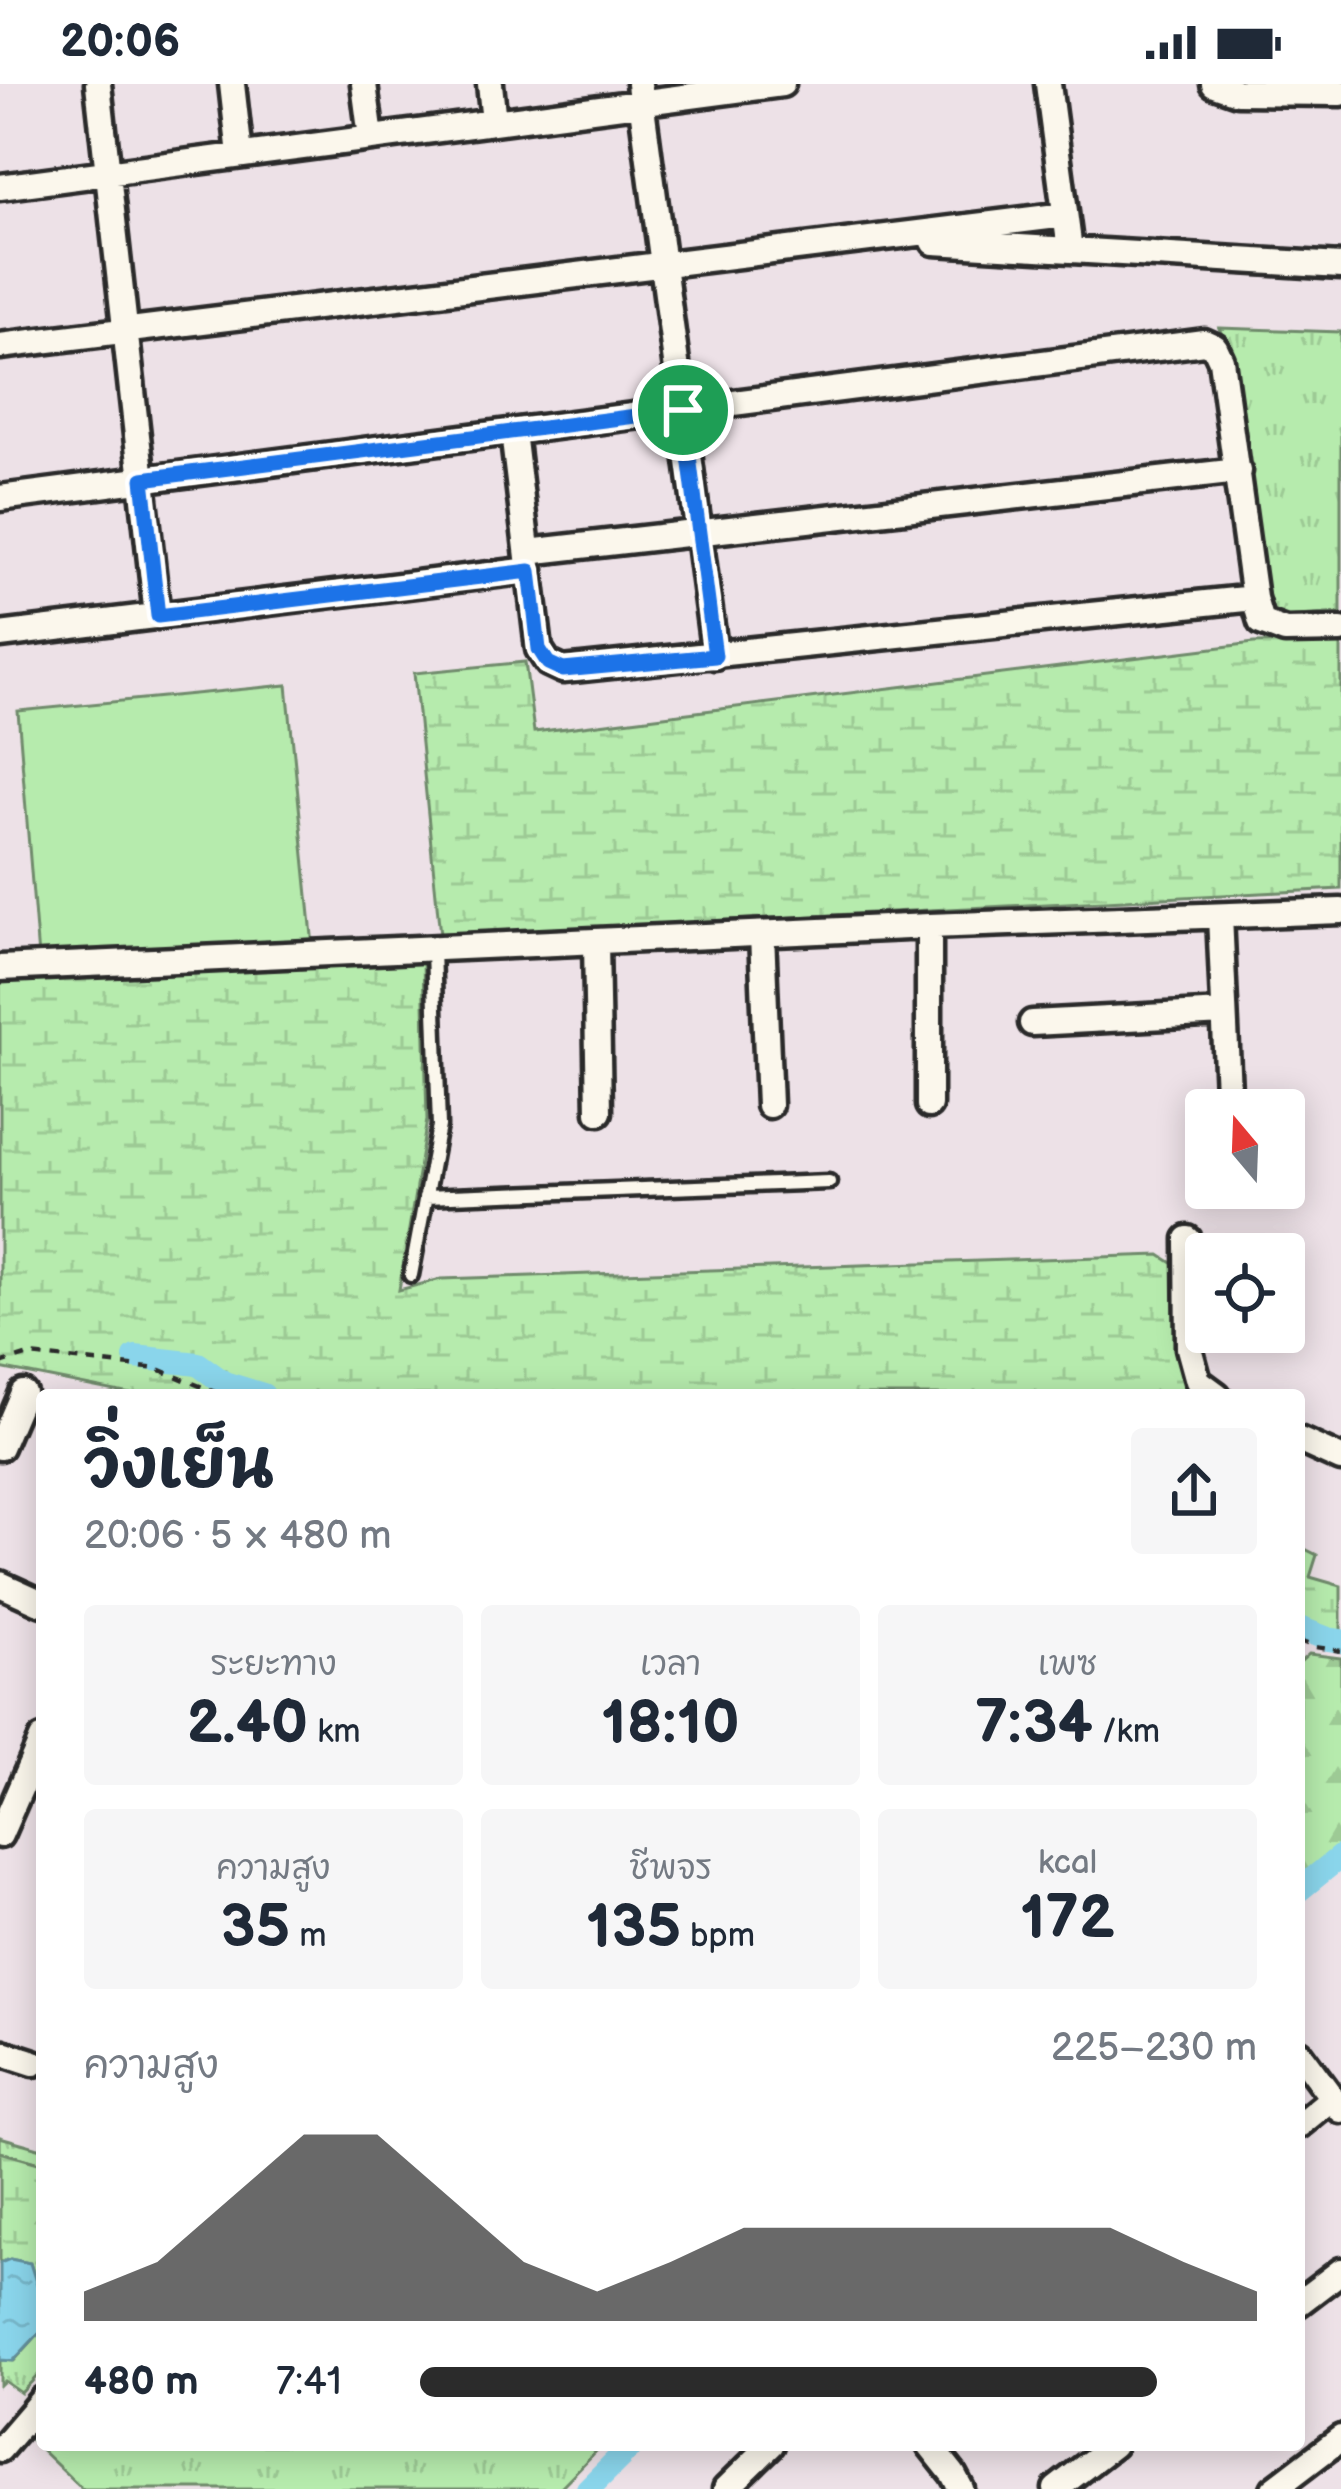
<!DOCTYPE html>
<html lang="th">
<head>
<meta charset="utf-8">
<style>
	:root { --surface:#fff; --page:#f6f6f7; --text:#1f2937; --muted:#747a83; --accent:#2b2b2b }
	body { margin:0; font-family:"Balsamiq Sans","Playpen Sans Thai",sans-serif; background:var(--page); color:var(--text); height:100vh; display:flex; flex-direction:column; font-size:45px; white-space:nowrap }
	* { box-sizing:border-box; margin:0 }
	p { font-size:39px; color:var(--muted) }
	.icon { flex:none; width:66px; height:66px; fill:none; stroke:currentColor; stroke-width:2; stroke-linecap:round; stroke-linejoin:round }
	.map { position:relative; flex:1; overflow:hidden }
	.sheet { position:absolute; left:36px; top:1305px; width:1269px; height:1062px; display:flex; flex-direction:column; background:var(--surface); border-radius:12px; box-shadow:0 6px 30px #0003 }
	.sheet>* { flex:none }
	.needle { width:78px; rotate:341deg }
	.controls { position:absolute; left:1185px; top:1005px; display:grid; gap:24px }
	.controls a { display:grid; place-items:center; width:120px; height:120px; border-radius:12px; background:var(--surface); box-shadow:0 6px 30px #0003; font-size:60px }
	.pin { position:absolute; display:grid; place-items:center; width:102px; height:102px; color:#fff; margin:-51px; border:6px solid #fff; border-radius:50%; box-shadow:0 3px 12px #0007 }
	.round { display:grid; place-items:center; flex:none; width:126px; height:126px; border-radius:12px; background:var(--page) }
	.head { display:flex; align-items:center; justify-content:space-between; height:204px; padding:0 48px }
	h1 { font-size:66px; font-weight:700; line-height:90px }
	.metrics { display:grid; grid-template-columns:repeat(3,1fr); gap:18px; height:204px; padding:12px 48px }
	.metrics div { display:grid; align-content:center; border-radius:12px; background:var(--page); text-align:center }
	.metrics b { font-size:60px; font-weight:700 }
	.metrics small { font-size:33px; font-weight:400 }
	.metrics p { font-size:33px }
	.chart { height:336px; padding:24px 48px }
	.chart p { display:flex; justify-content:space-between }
	.chart svg { width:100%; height:216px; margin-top:12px; fill:var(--accent); opacity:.7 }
	ul { padding:0 48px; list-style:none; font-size:39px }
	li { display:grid; grid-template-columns:192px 144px 1fr; align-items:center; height:90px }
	li i { height:30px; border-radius:15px; background:var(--accent) }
	.status { display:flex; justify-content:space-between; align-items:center; height:84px; padding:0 60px; background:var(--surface); direction:ltr }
	.status svg { height:33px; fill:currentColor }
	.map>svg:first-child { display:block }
	.grass { fill:url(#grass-tufts); stroke:#708b6c; stroke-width:3 }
	.forest { fill:url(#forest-firs); stroke:#708b6c; stroke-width:3 }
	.wetland { fill:url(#wetland-marsh); stroke:#708b6c; stroke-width:3 }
	.garden { fill:#b6ebad; stroke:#708b6c; stroke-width:3 }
	.water { fill:url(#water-ripples); stroke:#64919e; stroke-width:3 }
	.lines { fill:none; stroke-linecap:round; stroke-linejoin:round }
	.canal { stroke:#8ad5eb; stroke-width:24 }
	.service-casing { stroke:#2b2b2b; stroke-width:21 }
	.minor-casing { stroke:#2b2b2b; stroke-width:33 }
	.path { stroke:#2b2b2b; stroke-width:4.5; stroke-dasharray:9 9; stroke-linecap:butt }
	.service { stroke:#fbf7ec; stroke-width:12 }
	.minor { stroke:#fbf7ec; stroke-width:24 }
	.route-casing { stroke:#fff; stroke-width:24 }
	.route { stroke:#1a73e8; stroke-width:15 }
</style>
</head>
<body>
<div class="status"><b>20:06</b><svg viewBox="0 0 49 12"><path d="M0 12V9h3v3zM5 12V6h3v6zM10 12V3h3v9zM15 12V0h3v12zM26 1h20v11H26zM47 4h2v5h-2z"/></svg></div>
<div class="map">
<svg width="1341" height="2405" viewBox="0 0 1341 2405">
	<defs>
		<pattern id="grass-tufts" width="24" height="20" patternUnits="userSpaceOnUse" patternTransform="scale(3)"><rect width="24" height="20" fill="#b6ebad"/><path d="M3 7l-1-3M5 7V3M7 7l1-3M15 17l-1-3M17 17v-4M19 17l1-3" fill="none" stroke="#9dca95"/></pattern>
		<pattern id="forest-firs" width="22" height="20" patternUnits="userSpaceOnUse" patternTransform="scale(3)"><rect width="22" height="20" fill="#b6ebad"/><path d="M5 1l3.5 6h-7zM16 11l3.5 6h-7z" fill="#9dca95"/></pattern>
		<pattern id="wetland-marsh" width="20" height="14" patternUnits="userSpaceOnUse" patternTransform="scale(3)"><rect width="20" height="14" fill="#b6ebad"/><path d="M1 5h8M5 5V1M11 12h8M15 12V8" fill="none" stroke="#9dca95"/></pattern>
		<pattern id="water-ripples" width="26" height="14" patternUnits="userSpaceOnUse" patternTransform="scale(3)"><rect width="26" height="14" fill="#8ad5eb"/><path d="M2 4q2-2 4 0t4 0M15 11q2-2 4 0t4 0" fill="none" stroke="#77b7ca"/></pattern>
	</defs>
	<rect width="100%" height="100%" fill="#ede1e7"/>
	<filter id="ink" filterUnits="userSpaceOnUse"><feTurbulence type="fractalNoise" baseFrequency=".00833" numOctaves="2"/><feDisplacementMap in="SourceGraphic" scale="24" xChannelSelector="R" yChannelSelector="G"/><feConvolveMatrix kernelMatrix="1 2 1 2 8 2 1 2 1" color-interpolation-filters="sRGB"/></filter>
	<g filter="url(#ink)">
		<!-- grass -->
		<path class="grass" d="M1219,244L1341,248V529L1282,533L1265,522L1232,273Z
			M0,2053L42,2065V2080L0,2068Z
			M42,2246V2287L21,2309L4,2297L0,2301V2276L14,2277Z
			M42,2344V2361H602L559,2405H82L31,2356Z"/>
		<!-- forest -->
		<path class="forest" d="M1309,1570L1341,1574V1759L1299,1798V1579Z"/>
		<!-- wetland -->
		<path class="wetland" d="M1341,557V805L440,851L414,589L525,578L534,648L1254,559Z
			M423,877L427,1036L399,1206L441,1195L1160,1171L1177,1182L1205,1311H135L0,1284V897Z
			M1299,1462L1317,1471L1310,1493L1341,1502V1561L1299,1551Z
			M0,2068L42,2080V2217L30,2179L10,2175L0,2179Z"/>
		<!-- garden -->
		<path class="garden" d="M287,601L313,862L38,873L18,627Z"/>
		<!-- water -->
		<path class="water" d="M10,2175L30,2179L42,2217V2246L13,2277L0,2276V2179Z"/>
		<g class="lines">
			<!-- canal -->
			<path class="canal" d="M135,1273L198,1280L224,1299L263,1311
				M1299,1544L1328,1555L1341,1557
				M1299,1806L1341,1772
				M588,2405L632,2361"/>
			<!-- service casing -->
			<g class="service-casing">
				<path id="service" d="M425,1113L829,1098
					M411,1191L439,1042L433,866"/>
			</g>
			<!-- minor casing -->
			<g class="minor-casing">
				<path id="minor" d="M98,0L157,532
					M232,0L240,71
					M364,0L371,54
					M490,0L494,38
					M639,0L715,572
					M1048,0L1070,166
					M1214,0L1237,8L1341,9
					M0,103L782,0
					M934,158L1341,182
					M0,262L1065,131
					M513,348L539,565L548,579L563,586L1254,514
					M0,414L1204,258L1215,263L1221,276L1254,514L1261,538L1285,547L1341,546
					M528,468L1238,387
					M0,551L530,486
					M1220,832L1228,1008
					M762,850L769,1021
					M596,858L599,1028
					M0,884L929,842L1341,827
					M1032,939L1224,929
					M929,1021V842
					M1188,1155L1189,1264L1198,1297L1217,1311
					M1299,1356L1341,1375
					M0,1363L23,1309
					M0,1500L42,1519
					M0,1751L42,1655
					M0,1968L34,1979
					M1299,1969L1341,2026
					M1299,2041L1332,2014
					M1299,2219L1341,2187
					M930,2361L953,2390L961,2405
					M0,2365L42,2316
					M726,2405L771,2361
					M1056,2405L1113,2361
					M1274,2405L1341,2354"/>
			</g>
			<!-- path -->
			<path class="path" d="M0,1280L29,1271L40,1272L158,1285L222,1311
				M1299,1557L1315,1563L1341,1567"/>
			<!-- service -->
			<use href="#service" class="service"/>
			<!-- minor -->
			<use href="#minor" class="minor"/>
		</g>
	</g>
	<g class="lines" filter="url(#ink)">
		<!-- route casing -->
		<g class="route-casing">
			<path id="route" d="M683,326L715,572L563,586L548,579L539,565L530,487L158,532L143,395Z"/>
		</g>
		<!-- route -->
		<use href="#route" class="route"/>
	</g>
</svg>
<div class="controls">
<a><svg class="needle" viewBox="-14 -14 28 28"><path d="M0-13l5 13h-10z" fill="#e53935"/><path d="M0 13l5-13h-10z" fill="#747a83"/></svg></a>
<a><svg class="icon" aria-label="locate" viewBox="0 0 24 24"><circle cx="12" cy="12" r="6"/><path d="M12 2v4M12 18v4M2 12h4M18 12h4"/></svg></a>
</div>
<div class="pin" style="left:683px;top:326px;background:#1e9e55"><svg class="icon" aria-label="arrive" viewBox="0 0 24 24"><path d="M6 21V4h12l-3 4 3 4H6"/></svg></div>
<section class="sheet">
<div class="head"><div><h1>วิ่งเย็น</h1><p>20:06 · 5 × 480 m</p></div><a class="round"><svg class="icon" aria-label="share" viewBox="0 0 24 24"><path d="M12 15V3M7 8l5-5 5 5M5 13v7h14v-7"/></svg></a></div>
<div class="metrics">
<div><p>ระยะทาง</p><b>2.40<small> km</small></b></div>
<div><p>เวลา</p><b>18:10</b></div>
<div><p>เพซ</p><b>7:34<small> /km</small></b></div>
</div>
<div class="metrics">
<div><p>ความสูง</p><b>35<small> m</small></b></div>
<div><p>ชีพจร</p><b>135<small> bpm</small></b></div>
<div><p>kcal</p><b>172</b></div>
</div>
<div class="chart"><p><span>ความสูง</span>225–230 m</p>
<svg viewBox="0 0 160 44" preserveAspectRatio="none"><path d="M0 44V38L10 32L20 19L30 6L40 6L50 19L60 32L70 38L80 32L90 25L100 25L110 25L120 25L130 25L140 25L150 32L160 38V44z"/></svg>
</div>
<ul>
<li><b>480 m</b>7:41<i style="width:88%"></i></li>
</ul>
</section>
</div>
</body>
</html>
